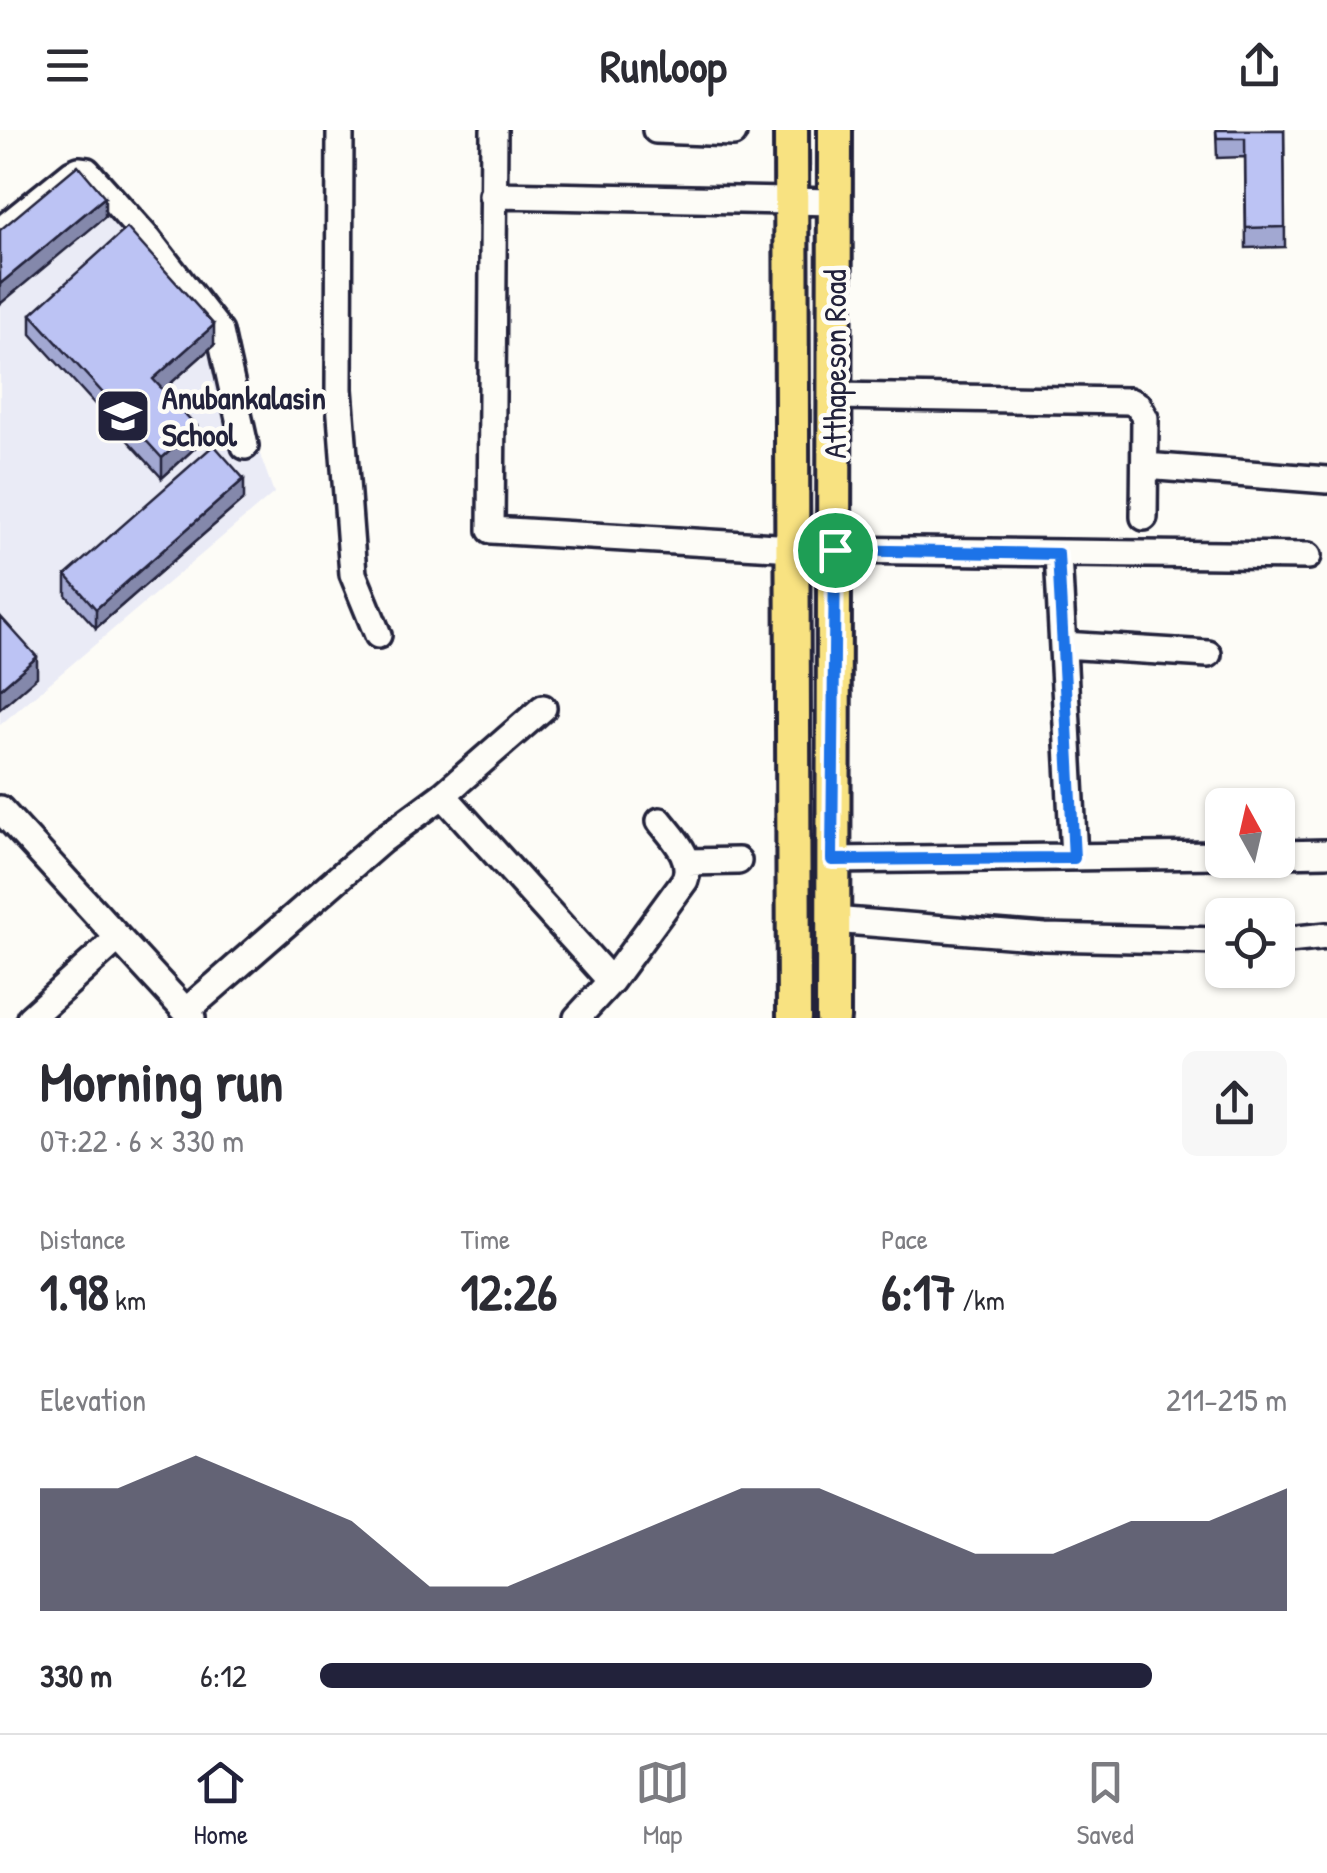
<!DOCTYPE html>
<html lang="en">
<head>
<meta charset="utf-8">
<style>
	:root { --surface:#fff; --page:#f7f7f7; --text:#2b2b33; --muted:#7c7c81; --line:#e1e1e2; --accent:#22223b }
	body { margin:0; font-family:"Patrick Hand",sans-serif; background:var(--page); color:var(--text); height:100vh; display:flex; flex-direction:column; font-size:38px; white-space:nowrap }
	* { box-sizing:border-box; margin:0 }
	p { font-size:32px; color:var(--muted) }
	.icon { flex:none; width:55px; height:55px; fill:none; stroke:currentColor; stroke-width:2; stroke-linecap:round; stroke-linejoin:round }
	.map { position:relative; height:888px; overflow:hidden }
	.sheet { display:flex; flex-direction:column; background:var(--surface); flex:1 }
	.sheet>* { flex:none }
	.needle { width:65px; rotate:352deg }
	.fabs { position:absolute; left:1205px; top:658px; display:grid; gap:20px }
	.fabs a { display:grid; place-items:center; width:90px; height:90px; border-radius:15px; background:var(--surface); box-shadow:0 2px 8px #0004; font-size:50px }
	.pin { position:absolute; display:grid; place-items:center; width:85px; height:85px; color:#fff; margin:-42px; border:5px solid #fff; border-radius:50%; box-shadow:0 2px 10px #0007 }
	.round { display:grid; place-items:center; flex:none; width:105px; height:105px; border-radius:15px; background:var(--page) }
	.overview { display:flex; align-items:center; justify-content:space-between; height:170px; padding:0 40px }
	h1 { font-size:55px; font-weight:700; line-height:75px }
	.figures { display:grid; grid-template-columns:repeat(3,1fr); gap:15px; height:170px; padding:10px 40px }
	.figures div { display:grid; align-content:center }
	.figures b { font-size:50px; font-weight:700 }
	.figures small { font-size:28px; font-weight:400 }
	.figures p { font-size:28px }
	.chart { height:280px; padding:20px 40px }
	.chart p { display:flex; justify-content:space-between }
	.chart svg { width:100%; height:180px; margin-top:10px; fill:var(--accent); opacity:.7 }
	ul { padding:0 40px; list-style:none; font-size:32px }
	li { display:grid; grid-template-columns:160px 120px 1fr; align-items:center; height:75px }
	li i { height:25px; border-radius:12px; background:var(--accent) }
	header { display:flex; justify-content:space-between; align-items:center; height:130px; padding:0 40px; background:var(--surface); font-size:45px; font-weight:700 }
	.menu { display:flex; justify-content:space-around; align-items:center; height:140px; border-top:2px solid var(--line); background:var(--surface); font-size:28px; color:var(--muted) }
	.menu a { display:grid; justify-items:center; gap:5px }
	.menu .selected { color:var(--accent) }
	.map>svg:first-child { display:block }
	.built { fill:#eaebf6 }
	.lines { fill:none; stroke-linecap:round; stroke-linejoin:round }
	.minor-casing { stroke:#22223b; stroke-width:32 }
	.major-casing { stroke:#22223b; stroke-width:40 }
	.minor { stroke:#fdfcf7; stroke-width:25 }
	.major { stroke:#f8e281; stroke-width:32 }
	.wall { fill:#a2a8d2; stroke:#22223b; stroke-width:2.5 }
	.shaded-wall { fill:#8488ab; stroke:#22223b; stroke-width:2.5 }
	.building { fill:#bcc3f4; stroke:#22223b; stroke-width:2.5 }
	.route-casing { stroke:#fff; stroke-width:20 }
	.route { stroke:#1a73e8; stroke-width:12 }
	.labels { text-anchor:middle; stroke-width:9; stroke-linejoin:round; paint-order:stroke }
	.street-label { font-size:32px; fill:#22223b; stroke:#fdfcf7 }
	.poi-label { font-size:32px; font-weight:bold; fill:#22223b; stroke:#fdfcf7; text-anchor:start }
</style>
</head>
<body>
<header><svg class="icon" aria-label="menu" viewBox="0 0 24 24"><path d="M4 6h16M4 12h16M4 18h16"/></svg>Runloop<svg class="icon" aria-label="share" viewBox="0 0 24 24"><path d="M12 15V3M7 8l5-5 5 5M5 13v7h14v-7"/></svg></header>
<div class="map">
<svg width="1327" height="888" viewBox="0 0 1327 888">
	<rect width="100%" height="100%" fill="#fdfcf7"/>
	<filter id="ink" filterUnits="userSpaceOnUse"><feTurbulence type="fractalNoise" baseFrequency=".01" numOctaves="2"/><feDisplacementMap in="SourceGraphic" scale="20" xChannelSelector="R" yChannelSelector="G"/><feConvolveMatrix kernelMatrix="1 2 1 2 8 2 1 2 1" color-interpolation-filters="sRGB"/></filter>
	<g filter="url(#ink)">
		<!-- built -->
		<path class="built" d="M79,51L218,209L274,363L0,595V105Z"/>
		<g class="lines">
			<!-- minor casing -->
			<g class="minor-casing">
				<path id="minor" d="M340,0L339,259L353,444L378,505
					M494,0L491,400L794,418
					M656,0L733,3
					M492,65L835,72
					M0,101L72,43L79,40L87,41L148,109L220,202L245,316
					M835,266L1129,271L1138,275L1145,288L1144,387
					M1145,336L1327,350
					M835,420L1308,426
					M1058,424L1074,727
					M1063,515L1208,524
					M443,665L611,851
					M0,679L192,888
					M1278,724L1327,723
					M832,730L1222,725
					M688,732L738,731
					M833,790L1045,807L1222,811
					M1278,811L1327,806
					M186,881L382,710L443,665L543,578
					M30,888L118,808
					M577,888L611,851L685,750C694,727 673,708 660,691"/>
			</g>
			<!-- major casing -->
			<g class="major-casing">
				<path id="major" d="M791,0L794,888
					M833,888L835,0"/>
			</g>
			<!-- minor -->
			<use href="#minor" class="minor"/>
			<!-- major -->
			<use href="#major" class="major"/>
		</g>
		<!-- wall -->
		<path class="wall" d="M1216,0H1284L1285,117L1246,118L1245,27L1217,28Z
			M31,184L214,215L163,260L197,316L162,348L31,204Z
			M244,369L96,498L66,465V445Z"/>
		<!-- shaded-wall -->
		<path class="shaded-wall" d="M105,67V87L0,174V154Z
			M214,195V215L153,269V249Z
			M197,297V316L162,348V328Z
			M244,349V369L96,498V479Z
			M37,527V547L0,579V559Z"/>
		<!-- building -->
		<path class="building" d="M1216,0H1284L1285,97L1246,98L1245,8H1217Z
			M78,35L105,67L0,154V100Z
			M127,98L214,195L153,249L197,297L162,328L31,184Z
			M214,315L244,349L96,479L66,445Z
			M0,486L37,527L0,559Z"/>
	</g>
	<g class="lines" filter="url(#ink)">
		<!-- route casing -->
		<g class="route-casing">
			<path id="route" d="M835,420L1058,424L1074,728L832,730Z"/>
		</g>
		<!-- route -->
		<use href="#route" class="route"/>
	</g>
	<!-- icons -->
	<defs>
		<g id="school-square" transform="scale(2.875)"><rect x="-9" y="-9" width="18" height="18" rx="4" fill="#22223b" stroke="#fdfcf7"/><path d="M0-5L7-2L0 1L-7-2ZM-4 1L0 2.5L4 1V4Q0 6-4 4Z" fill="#fff"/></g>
	</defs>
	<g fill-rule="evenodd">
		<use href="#school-square" x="123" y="286"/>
	</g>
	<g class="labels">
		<!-- street labels -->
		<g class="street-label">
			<text transform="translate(835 234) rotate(-90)" y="11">Atthapeson Road</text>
		</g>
		<!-- poi labels -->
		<g class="poi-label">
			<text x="162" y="279">Anubankalasin<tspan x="162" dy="37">School</tspan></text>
		</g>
	</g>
</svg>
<div class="fabs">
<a><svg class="needle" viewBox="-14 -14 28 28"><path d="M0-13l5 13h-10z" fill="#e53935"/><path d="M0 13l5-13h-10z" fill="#7c7c81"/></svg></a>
<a><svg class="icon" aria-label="locate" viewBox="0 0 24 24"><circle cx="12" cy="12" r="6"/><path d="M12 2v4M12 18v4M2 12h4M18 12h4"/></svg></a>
</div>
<div class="pin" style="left:835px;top:420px;background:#1e9e55"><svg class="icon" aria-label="arrive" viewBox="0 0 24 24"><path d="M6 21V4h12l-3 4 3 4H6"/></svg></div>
</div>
<section class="sheet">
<div class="overview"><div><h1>Morning run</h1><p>07:22 · 6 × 330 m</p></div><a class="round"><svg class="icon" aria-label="share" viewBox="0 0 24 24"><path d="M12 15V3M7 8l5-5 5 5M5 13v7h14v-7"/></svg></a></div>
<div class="figures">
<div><p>Distance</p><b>1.98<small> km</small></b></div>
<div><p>Time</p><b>12:26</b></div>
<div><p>Pace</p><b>6:17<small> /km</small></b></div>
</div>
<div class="chart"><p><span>Elevation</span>211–215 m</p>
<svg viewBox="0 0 160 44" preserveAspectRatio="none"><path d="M0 44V14L10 14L20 6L30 14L40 22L50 38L60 38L70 30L80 22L90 14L100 14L110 22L120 30L130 30L140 22L150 22L160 14V44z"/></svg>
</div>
<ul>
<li><b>330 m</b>6:12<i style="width:86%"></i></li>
</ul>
</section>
<nav class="menu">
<a class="selected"><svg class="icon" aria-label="home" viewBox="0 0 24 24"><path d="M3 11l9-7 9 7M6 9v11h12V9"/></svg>Home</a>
<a><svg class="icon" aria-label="map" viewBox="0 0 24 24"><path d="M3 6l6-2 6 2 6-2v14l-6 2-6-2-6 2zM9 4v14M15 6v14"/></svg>Map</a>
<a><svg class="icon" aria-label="saved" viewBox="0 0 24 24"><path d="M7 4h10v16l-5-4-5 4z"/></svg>Saved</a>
</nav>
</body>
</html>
